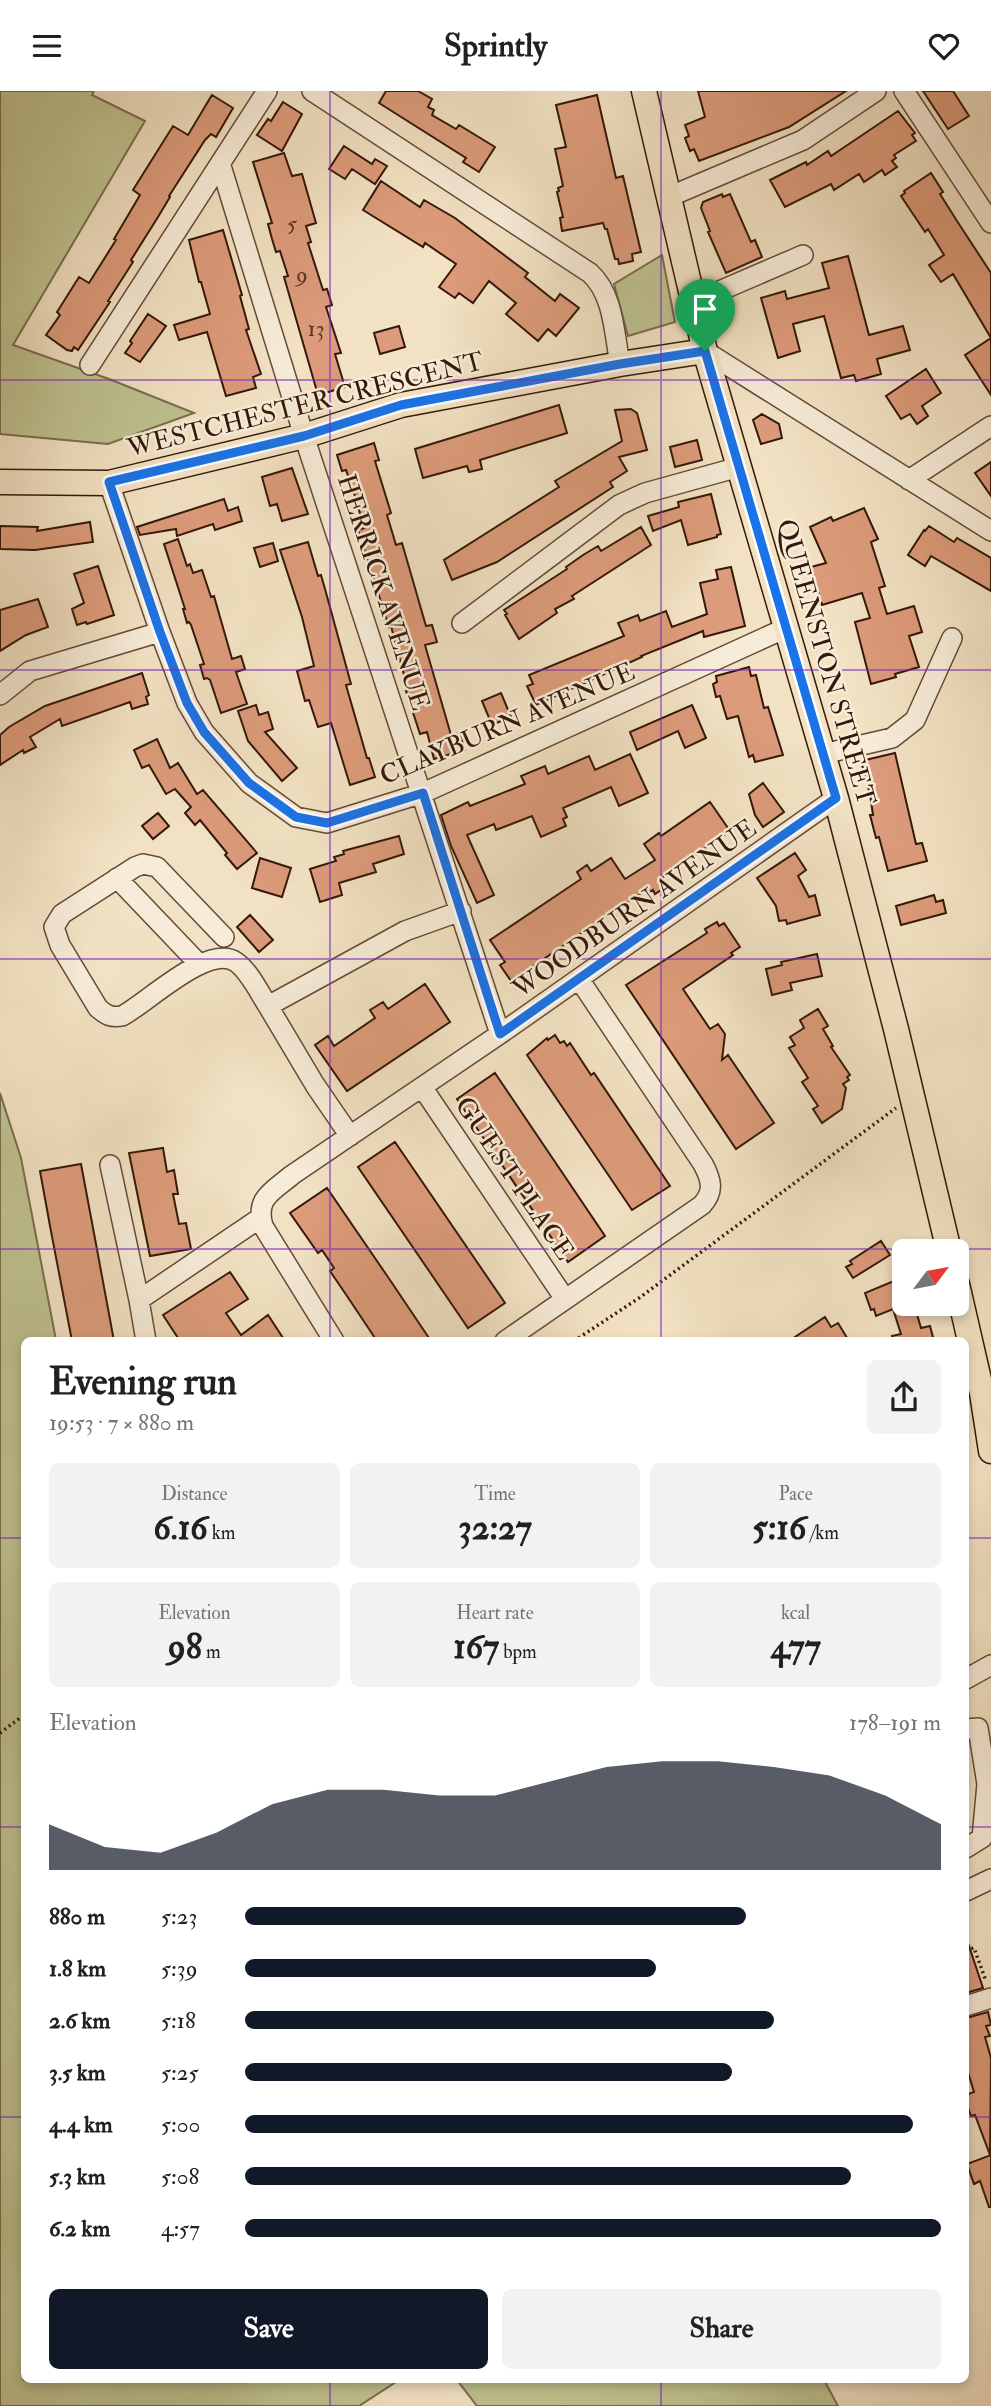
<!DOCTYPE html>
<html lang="en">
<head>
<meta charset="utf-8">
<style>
	:root { --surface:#fff; --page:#f2f2f2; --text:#202124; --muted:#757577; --accent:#111827 }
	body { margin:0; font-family:"IM FELL Double Pica",serif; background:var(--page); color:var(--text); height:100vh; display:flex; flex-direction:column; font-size:26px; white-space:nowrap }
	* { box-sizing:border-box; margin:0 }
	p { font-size:23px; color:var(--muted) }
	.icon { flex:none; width:38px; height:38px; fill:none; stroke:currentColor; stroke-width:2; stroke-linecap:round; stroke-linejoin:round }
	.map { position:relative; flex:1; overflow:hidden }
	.details { position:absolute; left:21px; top:1246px; width:948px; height:1046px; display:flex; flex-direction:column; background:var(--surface); border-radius:10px; box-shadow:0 4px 10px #0003 }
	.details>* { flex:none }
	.needle { width:46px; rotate:58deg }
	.fabs { position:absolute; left:892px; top:1148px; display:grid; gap:14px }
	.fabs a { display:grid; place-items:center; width:77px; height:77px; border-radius:10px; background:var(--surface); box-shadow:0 4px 10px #0003; font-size:35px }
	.pin { position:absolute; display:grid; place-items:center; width:60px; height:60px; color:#fff; margin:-72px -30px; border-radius:50% 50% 50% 0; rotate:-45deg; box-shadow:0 0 7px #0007 }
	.pin .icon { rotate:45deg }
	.round { display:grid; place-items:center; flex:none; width:74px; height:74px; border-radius:10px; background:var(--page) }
	.head { display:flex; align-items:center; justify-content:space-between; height:119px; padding:0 28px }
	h1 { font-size:38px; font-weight:800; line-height:52px }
	.figures { display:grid; grid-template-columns:repeat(3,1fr); gap:10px; height:119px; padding:7px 28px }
	.figures div { display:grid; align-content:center; border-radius:10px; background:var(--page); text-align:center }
	.figures b { font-size:35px; font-weight:800 }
	.figures small { font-size:19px; font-weight:400 }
	.figures p { font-size:19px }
	.chart { height:196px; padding:14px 28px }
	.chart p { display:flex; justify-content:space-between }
	.chart svg { width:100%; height:126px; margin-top:7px; fill:var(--accent); opacity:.7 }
	.cta { display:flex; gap:14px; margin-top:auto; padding:14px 28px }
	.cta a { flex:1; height:80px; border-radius:10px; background:var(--accent); color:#fff; font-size:28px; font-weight:800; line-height:80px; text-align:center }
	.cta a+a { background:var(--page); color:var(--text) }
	ul { padding:0 28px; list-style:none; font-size:23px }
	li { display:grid; grid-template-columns:112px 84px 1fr; align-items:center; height:52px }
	li i { height:18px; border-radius:9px; background:var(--accent) }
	header { display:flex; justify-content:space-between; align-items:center; height:91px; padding:0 28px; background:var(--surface); font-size:32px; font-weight:800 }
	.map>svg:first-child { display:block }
	.green { fill:#bfc290; stroke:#7a6d4d; stroke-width:2 }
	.building { fill:#dc9b7a; stroke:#35180a; stroke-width:2 }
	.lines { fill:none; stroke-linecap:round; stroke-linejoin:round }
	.minor-casing { stroke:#644a38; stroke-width:22 }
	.major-casing { stroke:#35180a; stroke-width:27 }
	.path { stroke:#35180a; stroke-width:3.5; stroke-dasharray:2 3.5; stroke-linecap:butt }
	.minor { stroke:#f7ecd8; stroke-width:19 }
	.major { stroke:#f2e2c3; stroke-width:24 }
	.route-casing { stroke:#fff; stroke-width:14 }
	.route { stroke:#1a73e8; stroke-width:9 }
	.grid { fill:none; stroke:#7b2cbf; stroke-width:2; stroke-opacity:0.55 }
	.labels { text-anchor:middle; stroke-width:5; stroke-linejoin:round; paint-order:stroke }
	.number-label { font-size:23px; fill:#5f3926 }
	.street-label { font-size:26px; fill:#35180a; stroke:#f7ecd8 }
</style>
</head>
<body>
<header><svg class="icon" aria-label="menu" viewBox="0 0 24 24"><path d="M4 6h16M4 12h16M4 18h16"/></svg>Sprintly<svg class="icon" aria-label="heart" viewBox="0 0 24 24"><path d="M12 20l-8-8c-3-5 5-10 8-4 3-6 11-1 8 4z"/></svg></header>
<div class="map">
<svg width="991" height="2315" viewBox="0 0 991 2315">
	<rect width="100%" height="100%" fill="#f2e2c3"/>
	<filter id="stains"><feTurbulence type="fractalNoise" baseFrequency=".00286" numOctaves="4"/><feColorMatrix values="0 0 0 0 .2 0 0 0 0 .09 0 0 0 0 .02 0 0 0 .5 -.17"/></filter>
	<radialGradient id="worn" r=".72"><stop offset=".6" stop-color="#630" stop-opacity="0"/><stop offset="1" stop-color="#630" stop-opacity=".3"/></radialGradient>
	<!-- green -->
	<path class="green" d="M0,0H94L92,4L145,30L13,254L109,288L194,322L108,353L0,343Z
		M662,164L675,231L628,245L614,193Z
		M0,1002L21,1067L56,1249L24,1250V2289H399L359,2315H0Z
		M457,2289H824L838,2315H477Z"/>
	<!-- building -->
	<path class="building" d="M386,0H418L432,8L428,16L434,19L432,24L456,38L459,34L495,56L479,81L463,71L466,67L379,12Z
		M698,0H846L789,36L699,70L694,58L690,60L685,47L689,45L685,34L705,26Z
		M923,0H953L969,25L948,38Z
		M212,4L233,17L216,46L211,43L205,49L169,105L170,106L158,126L131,169L133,171L108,210L110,211L78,259L74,256L72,260L67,259L46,244L60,224L57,221L79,186L89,192L116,149L114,148L140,104L133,99L173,35L188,44Z
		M597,4L616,87L623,85L641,161L632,163L633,170L619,173L618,168H615L607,138H605L603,132L562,140L560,127L563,126L557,101L559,100L558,97L563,95L555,58L566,56L556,14Z
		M283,11L302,23L282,60L257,44L268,28L271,30Z
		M898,20L915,42L912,44L916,50L894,64L896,67L892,70L897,76L885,84L882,79L864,91L859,83L834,99L831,93L785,116L770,89L806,71L807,74L828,60L831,65Z
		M344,55L372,73L375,68L387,75L375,93L352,78L345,88L329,78Z
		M284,62L292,85L302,83L316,132L306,135L311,151L308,152L323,199L327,198L332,214L326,216L341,262L335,263L345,296L318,304L284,186L288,185L280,160L276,161L272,148L268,133L272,132L253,71Z
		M931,82L943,101L940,103L957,130L991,182V304L965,264L991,247L953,183L941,191L929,174L944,164L928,138L925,141L901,105L905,102L904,100Z
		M381,90L420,116L424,109L455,127L528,182L525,186L555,210L560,203L579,217L556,245L548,238L538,250L506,223L516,212L489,190L473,212L459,202L455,207L439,196L456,173L425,152L423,156L363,119Z
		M722,103L723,106L730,103L751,151L755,149L762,166L726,182L708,141L710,140L701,117L703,111Z
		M223,139L242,204L240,205L249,238L246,239L261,283L253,286L256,297L226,305L207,241L179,249L174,234L210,223L201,191H199L189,149Z
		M848,165L869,244L903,235L910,259L877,268L881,283L856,290L854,284L841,287L824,225L793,233L800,260L778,267L761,207L785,200L787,208L829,197L822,172Z
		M148,223L166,235L140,271L125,262L132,252L130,250Z
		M399,235L405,256L380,263L374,242Z
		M926,278L941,302L922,315L928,325L917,333L910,323L901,328L886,305Z
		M559,314L567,342L480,369L482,378L469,381L467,375L423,387L415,358Z
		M631,318L637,322L647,359L619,366L627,380L610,391L613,396L497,471L452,489L444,469L559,396L555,390L622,350L615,319Z
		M762,323L779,333L782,347L761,353L753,329Z
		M697,349L702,369L675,376L670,356Z
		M374,352L379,369L375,370L391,422L387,424L396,454L402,452L426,535L432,534L437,551L425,554L451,644L460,642L465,659L434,668L427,641L420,643L406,600L408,599L391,535L389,536L358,439L364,437L355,405L346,379L342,380L337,364Z
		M991,371V405L975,382Z
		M292,377L308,423L282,430L277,413L270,415L262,386Z
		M711,403L721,443L717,444V446L688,454L681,429L653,440L648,425L679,416L678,411Z
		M224,408L228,420L238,416L242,430L215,439L213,433L177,445L176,438L140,444L137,436Z
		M864,417L878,448L871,451L885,495L879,497L887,523L914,515L922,541L909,545L919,576L895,583L896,586L871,593L855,531L870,527L862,502L822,514L811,476L826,472L810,436L831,426L833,430Z
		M90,431L93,451L35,459L0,458V435L38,436L37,440Z
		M929,435L954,451L957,447L991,467V500L931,465L925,475L908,464L924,439L925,440Z
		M641,436L651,454L572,505L574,508L555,518L557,522L519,548L505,524L507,523L504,519L567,478L566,476L583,464L598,455L601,460Z
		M178,448L187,475L190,473L193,482L202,479L211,506L214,505L232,568L241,565L245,578L236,581L247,613L221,622L210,589L207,587L204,588L200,574L204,573L191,534L189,531L187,532L183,518H185L164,453Z
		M308,451L318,485L321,484L325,498L351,593L346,594L367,667H369L375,686L350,694L331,632L318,636L309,609L305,610L297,580L314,575L302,526L280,459Z
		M273,452L278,470L260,476L254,457Z
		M98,475L114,524L87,533L86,531L77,534L72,518L84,512L74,483Z
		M731,476L745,535L704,546L703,540L641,565L642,566L536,614L527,595L533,593L529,584L624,545L618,532L638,524L640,530L666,520L672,536L707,523L700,492L718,488L716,479Z
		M38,508L48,536L26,544L0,560V519Z
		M749,576L751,585L756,584L764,617L768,616L783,664L755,671L753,664L749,666L738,625L727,628L720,605L716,606L713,593L717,591L716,585Z
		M142,582L149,604L146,606L148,613L132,618L130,611L62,635L60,628L30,646L36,656L24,662L23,659L0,674V644L9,636L45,615Z
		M501,602L511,626L492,634L482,610Z
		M256,614L259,624L268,621L273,638L265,641L297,677L282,690L248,650L238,620Z
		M692,614L706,647L685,657L678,640L637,659L630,641Z
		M157,648L170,677L178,672L197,703L203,699L257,762L237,778L225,764L227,762L200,729L195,734L185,722L191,716L175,698L166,703L149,674L142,677L134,659Z
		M895,662L916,753L922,752L927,770L888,780L879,746L876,747L870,724H873L870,703L861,670Z
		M630,663L648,702L619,715L611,696L563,717L567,726L563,728L566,735L541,746L532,725L496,739L494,733L467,744L494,804L477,812L451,755L441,724L468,711L470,715L525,693L521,685L545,675L548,683L589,665L595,679Z
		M763,692L784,721L763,736L755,724L749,703Z
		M710,711L730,740L662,787L667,795L655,803L653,799L648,802L646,799L511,890L500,874L505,871L490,849L581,788L577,781L587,774L591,780L611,767L625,788L655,769L644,753L659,742L661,745Z
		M158,722L169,735L153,748L142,735Z
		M399,745L404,763L373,773L376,781L339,792L342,804L320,811L310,778L336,770L334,766L344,763L343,760Z
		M795,762L806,779L798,785L809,806L815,804L820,824L787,833L786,829L779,830L776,815L757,787Z
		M260,767L291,777L282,806L252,797Z
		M934,804L936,811L943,809L946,822L901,834L896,815Z
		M250,824L273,849L259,861L237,836Z
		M717,831L719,835L724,832L740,856L731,862L733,864L683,898L710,938L718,933L725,943L722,969L728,964L774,1032L736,1058L626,894L707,842L705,838Z
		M817,863L822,885L790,892L792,899L772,904L766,878L782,874L781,871Z
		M425,893L450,931L347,1000L315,954L328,945L334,955L375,927L370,919L383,911L388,918Z
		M818,918L828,935L823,938L833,955L831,956L850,984L847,986L849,989L843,993L846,997L842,1018L822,1032L813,1018L818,1015L802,991L808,987L789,957L795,954L790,946L804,937L800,929Z
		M555,944L560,952L564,950L567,955L570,952L591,984L594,982L670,1095L632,1119L527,964L547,947L548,949Z
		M495,982L605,1145L568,1171L457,1008Z
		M395,1051L505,1212L468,1237L358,1076Z
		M163,1057L167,1081L174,1079L178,1103H173L179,1133L186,1132L191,1158L150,1165L129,1062Z
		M81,1073L96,1153L114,1250H72L50,1135L40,1080Z
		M327,1097L390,1189L431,1250H377L349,1208L330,1180L334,1177L322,1159L318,1162L290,1122Z
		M881,1150L890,1164L853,1187L846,1176L852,1173L850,1170Z
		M230,1181L248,1208L226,1222L241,1244L268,1224L285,1250H180L163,1224Z
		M901,1187L905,1197V1213H914L921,1237L930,1235L934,1250H893L892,1245L901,1243L893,1218L876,1225L874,1218L871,1219L865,1202Z
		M825,1226L831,1236L838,1232L849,1250H789Z
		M968,1852L983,1897L966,1902V1853Z
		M988,1921L991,1934L986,1935L990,1945L985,1946L991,1967L990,2064L975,2024L971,2025L966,2012V2004L974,2001L966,1975V1927Z
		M991,2064V2116H989L980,2090L974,2093L967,2073Z"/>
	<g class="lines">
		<!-- minor casing -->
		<g class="minor-casing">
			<path id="minor" d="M312,0L590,182C614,204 614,242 620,273
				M904,0L991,132
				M221,75L304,345L500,943
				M671,105L803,49L876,0
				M694,211L803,164
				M705,260L991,440
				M90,274L267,0
				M909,389L991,335
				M109,392L160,541L187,612L204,641L249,692L296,726L327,732L423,702L786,537
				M462,532L619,414L645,402L739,376
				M0,604L30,580L160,541
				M823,663L892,647L915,629L952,547
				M117,787L199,873
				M224,846L157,776L143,773L135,776L62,823L54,836L60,854L98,917C106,924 111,927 122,925C147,912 208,852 236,871C249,880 259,901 268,915
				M422,996L565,1208
				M350,1045L315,994L268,915L405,840L461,820
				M110,1074L139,1209
				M146,1250L139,1209L260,1127
				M334,1250L263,1135C255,1107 272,1101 292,1084L500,943L836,707
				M505,1250L702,1114C715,1100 711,1088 703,1073L579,888
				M966,1588L991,1574
				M966,1638L978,1637L987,1693L982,1747L966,1757
				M966,1800L991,1788
				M966,1915L991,1907"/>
		</g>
		<!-- major casing -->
		<g class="major-casing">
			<path id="major" d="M644,0L705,260L836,707L896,938L949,1160
				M0,391L109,392L304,345L401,314L620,273L705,260
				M957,1193L982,1302L991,1360"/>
		</g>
		<!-- path -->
		<path class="path" d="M574,1250L639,1207L896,1017
			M0,1642L24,1624
			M966,1859L974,1857L986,1890"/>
		<!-- minor -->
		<use href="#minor" class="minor"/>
		<!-- major -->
		<use href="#major" class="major"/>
	</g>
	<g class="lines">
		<!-- route casing -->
		<g class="route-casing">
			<path id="route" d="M705,260L836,707L500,943L423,702L327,732L296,726L249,692L204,641L187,612L160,541L109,391L304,345L401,314L620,273Z"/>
		</g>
		<!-- route -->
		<use href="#route" class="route"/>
	</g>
	<!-- grid -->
	<path class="grid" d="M330,0V1250M661,0V1250M0,289H991M0,579H991M0,868H991M0,1158H991M0,1447H24M966,1447H991M0,1736H24M966,1736H991M0,2026H24M966,2026H991M330,2289V2315M661,2289V2315"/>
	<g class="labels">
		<!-- number labels -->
		<g class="number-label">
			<text x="292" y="140">5</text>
			<text x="302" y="191">9</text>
			<text x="316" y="245">13</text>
		</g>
		<!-- street labels -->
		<g class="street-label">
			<text transform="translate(305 313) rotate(-14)" y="9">WESTCHESTER CRESCENT</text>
			<text transform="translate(384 501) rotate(72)" y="9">HERRICK AVENUE</text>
			<text transform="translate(827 571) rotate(74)" y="9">QUEENSTON STREET</text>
			<text transform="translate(507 632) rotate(-23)" y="9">CLAYBURN AVENUE</text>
			<text transform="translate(634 817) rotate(-35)" y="9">WOODBURN AVENUE</text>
			<text transform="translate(515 1087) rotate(56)" y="9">GUEST PLACE</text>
		</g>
	</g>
	<rect width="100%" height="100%" filter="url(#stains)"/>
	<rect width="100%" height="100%" fill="url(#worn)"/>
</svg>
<div class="fabs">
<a><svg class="needle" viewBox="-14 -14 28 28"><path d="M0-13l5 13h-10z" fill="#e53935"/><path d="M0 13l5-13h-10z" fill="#757577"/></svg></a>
</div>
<div class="pin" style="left:705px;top:260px;background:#1e9e55"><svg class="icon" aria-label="arrive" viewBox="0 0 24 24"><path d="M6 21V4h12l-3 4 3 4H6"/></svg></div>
<section class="details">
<div class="head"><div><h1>Evening run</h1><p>19:53 · 7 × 880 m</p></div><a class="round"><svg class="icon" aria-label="share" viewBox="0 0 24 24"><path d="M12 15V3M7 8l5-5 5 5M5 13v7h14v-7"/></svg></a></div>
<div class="figures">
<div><p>Distance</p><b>6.16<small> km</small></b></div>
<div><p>Time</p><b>32:27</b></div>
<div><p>Pace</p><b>5:16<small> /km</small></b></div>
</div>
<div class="figures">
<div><p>Elevation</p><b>98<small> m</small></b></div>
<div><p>Heart rate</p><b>167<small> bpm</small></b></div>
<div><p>kcal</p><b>477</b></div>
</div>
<div class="chart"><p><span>Elevation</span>178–191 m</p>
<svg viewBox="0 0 160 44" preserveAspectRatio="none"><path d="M0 44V28L10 36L20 38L30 31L40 21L50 16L60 16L70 18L80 18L90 13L100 8L110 6L120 6L130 8L140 11L150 18L160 28V44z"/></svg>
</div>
<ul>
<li><b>880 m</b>5:23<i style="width:72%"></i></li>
<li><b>1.8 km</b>5:39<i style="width:59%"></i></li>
<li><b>2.6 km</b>5:18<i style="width:76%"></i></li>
<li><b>3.5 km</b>5:25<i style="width:70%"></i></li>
<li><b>4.4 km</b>5:00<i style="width:96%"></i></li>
<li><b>5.3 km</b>5:08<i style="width:87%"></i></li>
<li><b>6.2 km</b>4:57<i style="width:100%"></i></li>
</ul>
<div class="cta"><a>Save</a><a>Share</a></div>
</section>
</div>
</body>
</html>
